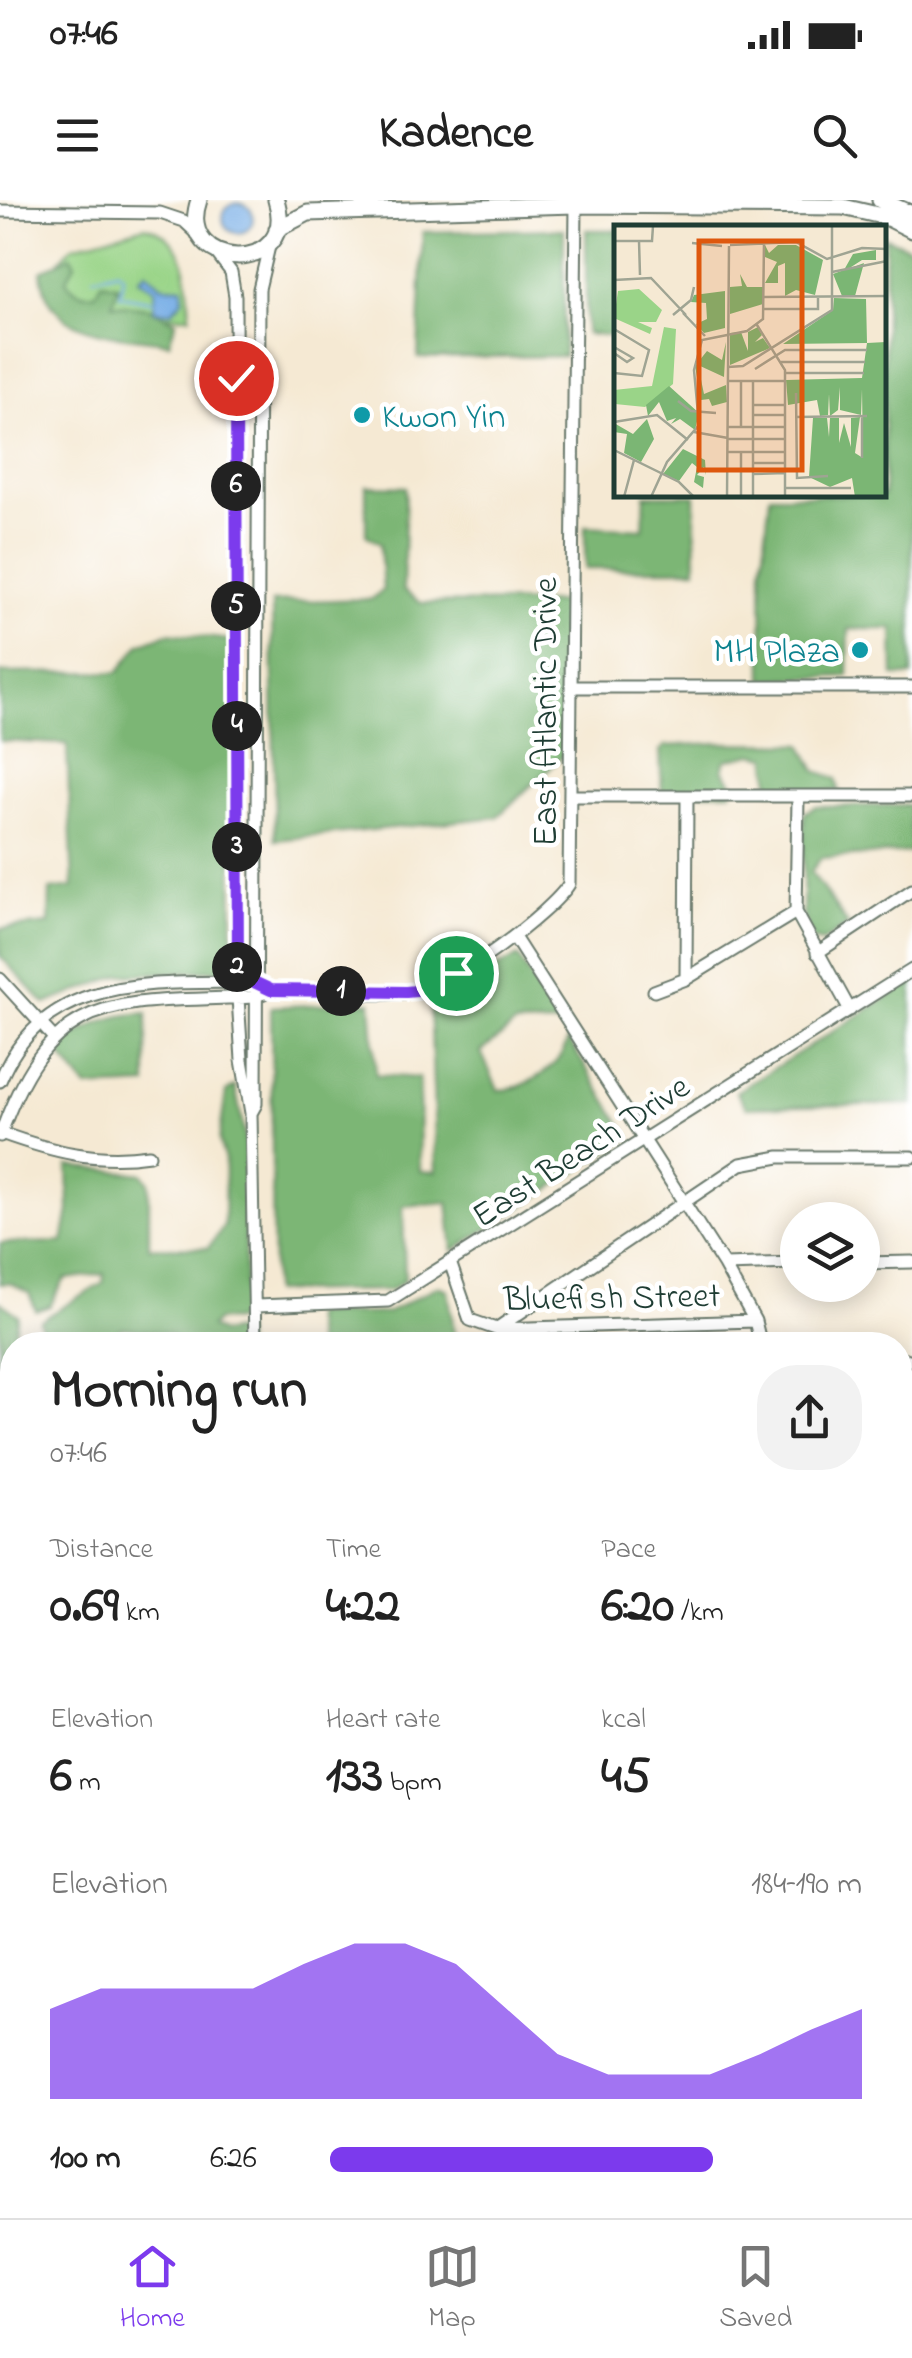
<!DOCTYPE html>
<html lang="en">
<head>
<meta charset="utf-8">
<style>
	:root { --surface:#fff; --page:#f2f2f2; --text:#222; --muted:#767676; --line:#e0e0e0; --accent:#7c3aed }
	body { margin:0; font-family:"Indie Flower",sans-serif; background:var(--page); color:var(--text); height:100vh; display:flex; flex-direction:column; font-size:38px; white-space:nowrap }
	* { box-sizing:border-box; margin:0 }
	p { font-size:32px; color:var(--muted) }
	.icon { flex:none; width:55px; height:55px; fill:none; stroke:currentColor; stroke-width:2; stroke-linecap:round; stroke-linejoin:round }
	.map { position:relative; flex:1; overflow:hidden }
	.side { position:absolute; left:0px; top:1132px; width:912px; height:888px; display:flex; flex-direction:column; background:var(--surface); border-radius:40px 40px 0 0; box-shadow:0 5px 25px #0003 }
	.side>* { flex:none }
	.fabs { position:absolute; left:780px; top:1002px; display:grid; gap:20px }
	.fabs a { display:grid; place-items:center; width:100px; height:100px; border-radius:50%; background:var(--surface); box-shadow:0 5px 25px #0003; font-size:50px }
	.pin { position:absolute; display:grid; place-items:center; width:85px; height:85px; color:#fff; margin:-42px; border:5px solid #fff; border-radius:50%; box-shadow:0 2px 10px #0007 }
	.km { position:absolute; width:50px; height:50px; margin:-25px; border-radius:50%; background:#222; color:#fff; font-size:28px; line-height:50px; text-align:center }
	.round { display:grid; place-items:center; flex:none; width:105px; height:105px; border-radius:40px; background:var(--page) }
	.headline { display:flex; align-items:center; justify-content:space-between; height:170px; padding:0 50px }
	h1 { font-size:55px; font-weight:700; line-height:75px }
	.stats { display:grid; grid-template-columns:repeat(3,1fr); gap:15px; height:170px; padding:10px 50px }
	.stats div { display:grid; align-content:center }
	.stats b { font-size:50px; font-weight:700 }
	.stats small { font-size:28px; font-weight:400 }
	.stats p { font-size:28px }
	.chart { height:280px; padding:20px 50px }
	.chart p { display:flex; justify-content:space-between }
	.chart svg { width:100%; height:180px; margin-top:10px; fill:var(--accent); opacity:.7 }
	ul { padding:0 50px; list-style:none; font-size:32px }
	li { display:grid; grid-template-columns:160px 120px 1fr; align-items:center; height:75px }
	li i { height:25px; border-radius:12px; background:var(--accent) }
	.status { display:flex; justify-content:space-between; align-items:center; height:70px; padding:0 50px; background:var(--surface); direction:ltr }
	.status svg { height:28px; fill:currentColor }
	header { display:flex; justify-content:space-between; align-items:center; height:130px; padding:0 50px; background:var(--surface); font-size:45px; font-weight:700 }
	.menu { display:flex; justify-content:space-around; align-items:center; height:140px; border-top:2px solid var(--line); background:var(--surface); font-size:28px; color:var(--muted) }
	.menu a { display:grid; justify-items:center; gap:5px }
	.menu .selected { color:var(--accent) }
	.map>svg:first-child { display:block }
	.green { fill:#9ad488; stroke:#5c885e; stroke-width:2.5 }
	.forest { fill:#7bb674; stroke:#4d7a54; stroke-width:2.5 }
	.water { fill:#78aee6; stroke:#4c768d; stroke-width:2.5 }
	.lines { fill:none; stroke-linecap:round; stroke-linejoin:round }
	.stream { stroke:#78aee6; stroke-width:2.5 }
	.minor-casing { stroke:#6a796c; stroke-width:15 }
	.major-casing { stroke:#6a796c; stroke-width:19 }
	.minor { stroke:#fff; stroke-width:11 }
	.major { stroke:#fff; stroke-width:15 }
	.route-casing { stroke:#fff; stroke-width:20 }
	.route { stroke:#7c3aed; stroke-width:12 }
	.culture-dot { fill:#0f9aa8; stroke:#fff; stroke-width:4 }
	.labels { text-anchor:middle; stroke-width:9; stroke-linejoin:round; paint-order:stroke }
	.culture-label { font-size:35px; fill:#0d838f; stroke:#fff; text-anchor:start }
	.street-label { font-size:35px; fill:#1f3d34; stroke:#fff }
	.inset-road { fill:none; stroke:#9fa493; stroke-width:2.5 }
	.view { fill:#de580e; fill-opacity:0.15; stroke:#de580e; stroke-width:5 }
	.inset-edge { fill:none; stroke:#1f3d34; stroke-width:5 }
</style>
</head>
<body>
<div class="status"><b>07:46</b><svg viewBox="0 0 49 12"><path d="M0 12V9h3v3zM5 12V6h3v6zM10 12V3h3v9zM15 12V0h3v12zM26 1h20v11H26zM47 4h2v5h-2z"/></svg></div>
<header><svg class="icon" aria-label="menu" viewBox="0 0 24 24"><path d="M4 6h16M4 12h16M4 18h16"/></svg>Kadence<svg class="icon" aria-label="search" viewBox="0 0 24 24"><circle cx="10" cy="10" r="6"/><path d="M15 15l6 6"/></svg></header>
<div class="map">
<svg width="912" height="2018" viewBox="0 0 912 2018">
	<rect width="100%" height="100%" fill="#fff"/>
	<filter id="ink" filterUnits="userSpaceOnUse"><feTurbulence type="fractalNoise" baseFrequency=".01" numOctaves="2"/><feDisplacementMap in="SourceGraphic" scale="20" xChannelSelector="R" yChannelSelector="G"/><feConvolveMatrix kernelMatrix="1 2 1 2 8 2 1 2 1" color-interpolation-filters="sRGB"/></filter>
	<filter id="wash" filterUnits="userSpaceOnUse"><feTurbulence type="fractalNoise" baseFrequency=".0048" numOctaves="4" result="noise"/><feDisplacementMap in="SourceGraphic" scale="40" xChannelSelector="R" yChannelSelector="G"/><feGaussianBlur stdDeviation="2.25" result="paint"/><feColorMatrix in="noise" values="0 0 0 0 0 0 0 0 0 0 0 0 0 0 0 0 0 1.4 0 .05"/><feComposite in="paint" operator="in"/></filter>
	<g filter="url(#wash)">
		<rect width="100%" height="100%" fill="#f5e9d3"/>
		<!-- green -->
		<path class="green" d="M145,26C189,38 187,77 190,116H77L43,78L73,46Z"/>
		<!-- forest -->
		<path class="forest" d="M564,29V156L418,158L423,32Z
			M586,30H617V136L586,134Z
			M885,37L912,48V476H894L893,429H849L848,476L763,480L762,370L770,295H884Z
			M71,56L75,64L66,80C73,91 82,96 96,93L102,82L119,86L112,104L149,108L176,121L169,143C118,133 47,141 41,71Z
			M366,286L406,287L403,390L421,403L564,402V555L497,617L275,640L272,402L372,399L383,390L380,344L366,335Z
			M645,295H695L696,369H585V326L643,329Z
			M168,433L232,440L233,761L223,770L120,775L45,804L0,756V729L49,724L50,690L73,687L67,544L0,541V473L118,472L140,444Z
			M717,543L802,544L816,571L836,578L839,591H770L768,557L753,554L726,560L723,570L733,584L731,592L662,593L660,551L665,546Z
			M909,605L912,652L821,658L811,672L848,725L822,742L812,740L803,715L804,613L816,607Z
			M518,757L559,824L515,825L481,852L498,890C526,890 562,866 568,839L630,938L453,1051L448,1002L403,1006L405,1080L390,1090L273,1092L271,807L371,802L376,875L419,878L420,971L436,972L430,798Z
			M912,782V904L746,907L736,892Z
			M147,813V885L87,888L55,848C86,827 109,814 147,813Z
			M235,886L245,937V1121L217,1120L210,1127L221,1133L244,1129L245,1145H188L169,1134L123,1128L94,1145L46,1144L40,1121L103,1083L104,1074L65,1079L50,1106L36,1111L29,1093L9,1083L0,1084V1043L63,1042L69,1010L68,966L143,974L149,983V1047L208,1048L224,1026L225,960L219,941L226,892Z
			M438,1086L448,1090L456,1145H316L312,1114L387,1113Z
			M0,1102L18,1115L10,1162L0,1174Z
			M0,1212L12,1274V1392L0,1348Z
			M900,1214H912V1412H900Z
			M900,1555H912V1788H900Z
			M0,1905L12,1912V1995H0Z
			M905,1966H912V2018L909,2003L900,2002Z
			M771,2008H856L855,2018H771Z"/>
		<!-- water -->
		<path class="water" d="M223 18a15 15 0 1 1 30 0a15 15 0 1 1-30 0Z
			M146,72L162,86L182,87L183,99L171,112L154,111L155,89L139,79Z"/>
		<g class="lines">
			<!-- stream -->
			<path class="stream" d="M93,77L118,71L123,75L120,95L153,101"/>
		</g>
	</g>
	<g filter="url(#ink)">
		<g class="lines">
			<!-- minor casing -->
			<g class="minor-casing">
				<path id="minor" d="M0,11L160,13L184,21L198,34
					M215,51L231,72L235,96L237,782L242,860L251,913
					M572,487H912
					M572,596H912
					M798,598L796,712L850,810
					M514,737L724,1065L755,1121L761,1145
					M817,753L912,690
					M0,779L53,837
					M686,779L687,597
					M654,791L686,779L796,712
					M0,881C43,776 146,783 240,782
					M1,933C51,951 95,963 149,955
					M0,936C53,786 116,804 254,797L271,790C318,791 372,798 419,791C453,786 551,713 569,684L576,5
					M862,1063L912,1062
					M451,1065L470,1120L496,1129L755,1121
					M724,1065L798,1063
					M256,1106L388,1101L912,770
					M496,1129L741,964L779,957H912
					M255,1145L251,913L256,904L259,89L270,42
					M900,1160H912
					M0,1380L12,1446
					M0,1482V1550
					M900,1546H912
					M0,1631L12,1588
					M0,1679L12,1686
					M0,1698L12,1704
					M0,1894L12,1901
					M761,2008V2018
					M863,2008L864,2018
					M253,2018V2008
					M371,2018V2008
					M482,2018V2008"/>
			</g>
			<!-- major casing -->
			<g class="major-casing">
				<path id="major" d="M199,0C174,73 300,76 276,0
					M880,0L912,14
					M277,29L308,13L576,5L843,7L886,17L912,30"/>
			</g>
			<!-- minor -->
			<use href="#minor" class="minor"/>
			<!-- major -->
			<use href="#major" class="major"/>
		</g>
	</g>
	<g class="lines" filter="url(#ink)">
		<!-- route casing -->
		<g class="route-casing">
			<path id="route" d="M236,178L238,782H254L271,790L406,792L427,790L456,773"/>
		</g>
		<!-- route -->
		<use href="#route" class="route"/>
	</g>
	<!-- markers -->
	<g class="culture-dot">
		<circle cx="362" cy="215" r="10"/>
		<circle cx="860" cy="450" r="10"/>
	</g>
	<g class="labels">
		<!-- culture labels -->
		<g class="culture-label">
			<text x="382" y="227">Kwon Yin</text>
			<text x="840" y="462" text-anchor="end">MH Plaza</text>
		</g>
		<!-- street labels -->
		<g class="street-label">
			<text transform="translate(544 512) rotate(-90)" y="12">East Atlantic Drive</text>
			<text transform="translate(580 950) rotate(-33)" y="12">East Beach Drive</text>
			<text transform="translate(612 1096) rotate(-1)" y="12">Bluefish Street</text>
		</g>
	</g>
	<!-- overview -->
	<g transform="translate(614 25)">
		<rect width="272" height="272" fill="#f5e9d3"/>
		<path d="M25,64L48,85L42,97H24L38,103L36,109L0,93L4,66ZM50,102L62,104L59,159L31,182L1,179L0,165L38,161Z" fill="#9ad488"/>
		<path d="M151,20L155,28L164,20H182L209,35L201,70L182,65L171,71V38L164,41V58H151L163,37L151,32ZM262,25V35H248L234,44L250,38L241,71H228L219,49L230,45L239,29ZM126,49L133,62H149V79L116,89V62L128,61ZM111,66V103L90,108L82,99L93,94L92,78L77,77L80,70ZM220,73L252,74L253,118L272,117V272H241L238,253L216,262L195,252L199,193H213L215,212L216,193H225V218L230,198L237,222V193L246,192L241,228L249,233L248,164L247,190L226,185V162L224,185L216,191L215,169L214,190L206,191L203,175L174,180L172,155L248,153L253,118L169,119L219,85ZM144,102L148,110L141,117L149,113L156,123L116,140V108L127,107L134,126V107ZM112,117L110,152L84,140L90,169L112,160L113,177L98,181L95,174L87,175L81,141L93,126L108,135ZM55,161L85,188L81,205L66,194L57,199L62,193L53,196L45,177L34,191L32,180ZM33,194L40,214L27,237L10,228L13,209L0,207V198L19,209ZM69,224L91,235L92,250L90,242L83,250L90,252L89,263L80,257L83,242L78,238L65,256L49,249Z" fill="#7bb674"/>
		<path class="inset-road" d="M0,16H38L39,1M25,16L26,50M78,18L108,21M116,20L182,17L213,34L248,23L273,24M218,47L273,36M0,55L37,53L72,90M150,72L273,71M150,84H204V71M69,88L91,111M59,90L77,75L80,62M143,100L171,145V272M0,104L35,125L28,151L0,148M0,122L19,133L13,137L0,128M167,137H251M114,142L129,141L218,85V1M141,144L171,125H253M171,148H250M114,156H171M127,156V202M139,156V272M182,168L183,253L214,251M64,176L77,186L102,188M139,180H171M139,190H171M248,191V233M181,192L253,191M0,197L43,190L74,215M114,202H171M80,207L114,213M114,214H171M0,225L65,257L80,272M114,227H171M140,238H171M140,249L171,248M171,263H237M10,272L20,235M37,272L53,237L85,200L80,145L88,115L133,106L149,94L150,17M113,272L115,21M127,272V227"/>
		<path class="view" d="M85,16H188V245H85Z"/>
		<rect width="272" height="272" class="inset-edge"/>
	</g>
</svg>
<div class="fabs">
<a><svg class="icon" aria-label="layers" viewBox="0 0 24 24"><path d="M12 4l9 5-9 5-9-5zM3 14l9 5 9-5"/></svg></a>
</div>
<div class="pin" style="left:456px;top:773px;background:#1e9e55"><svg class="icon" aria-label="arrive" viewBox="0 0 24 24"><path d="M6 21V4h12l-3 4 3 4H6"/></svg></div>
<div class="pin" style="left:236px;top:178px;background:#d93025"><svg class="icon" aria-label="check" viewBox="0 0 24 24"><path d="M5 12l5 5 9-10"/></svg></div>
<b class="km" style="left:341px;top:791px">1</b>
<b class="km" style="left:237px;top:767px">2</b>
<b class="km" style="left:237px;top:647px">3</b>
<b class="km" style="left:237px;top:526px">4</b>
<b class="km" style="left:236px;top:406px">5</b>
<b class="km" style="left:236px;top:286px">6</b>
<section class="side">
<div class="headline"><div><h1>Morning run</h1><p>07:46</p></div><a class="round"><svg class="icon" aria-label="share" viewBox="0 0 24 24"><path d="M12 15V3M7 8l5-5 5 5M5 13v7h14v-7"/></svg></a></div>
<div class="stats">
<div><p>Distance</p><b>0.69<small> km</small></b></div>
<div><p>Time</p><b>4:22</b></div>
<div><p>Pace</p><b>6:20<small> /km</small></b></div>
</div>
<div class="stats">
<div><p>Elevation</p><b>6<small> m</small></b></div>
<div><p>Heart rate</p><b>133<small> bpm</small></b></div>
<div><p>kcal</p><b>45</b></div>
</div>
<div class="chart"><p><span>Elevation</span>184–190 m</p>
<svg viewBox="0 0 160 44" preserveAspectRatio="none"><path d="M0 44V22L10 17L20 17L30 17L40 17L50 11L60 6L70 6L80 11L90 22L100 33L110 38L120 38L130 38L140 33L150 27L160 22V44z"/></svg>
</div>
<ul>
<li><b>100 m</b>6:26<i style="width:72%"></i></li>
</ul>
</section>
</div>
<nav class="menu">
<a class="selected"><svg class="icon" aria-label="home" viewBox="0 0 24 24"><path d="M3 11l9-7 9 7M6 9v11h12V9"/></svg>Home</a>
<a><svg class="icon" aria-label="map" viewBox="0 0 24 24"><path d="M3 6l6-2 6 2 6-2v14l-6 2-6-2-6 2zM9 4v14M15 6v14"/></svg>Map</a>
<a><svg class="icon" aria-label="saved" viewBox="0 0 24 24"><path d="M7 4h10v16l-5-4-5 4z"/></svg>Saved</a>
</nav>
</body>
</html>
